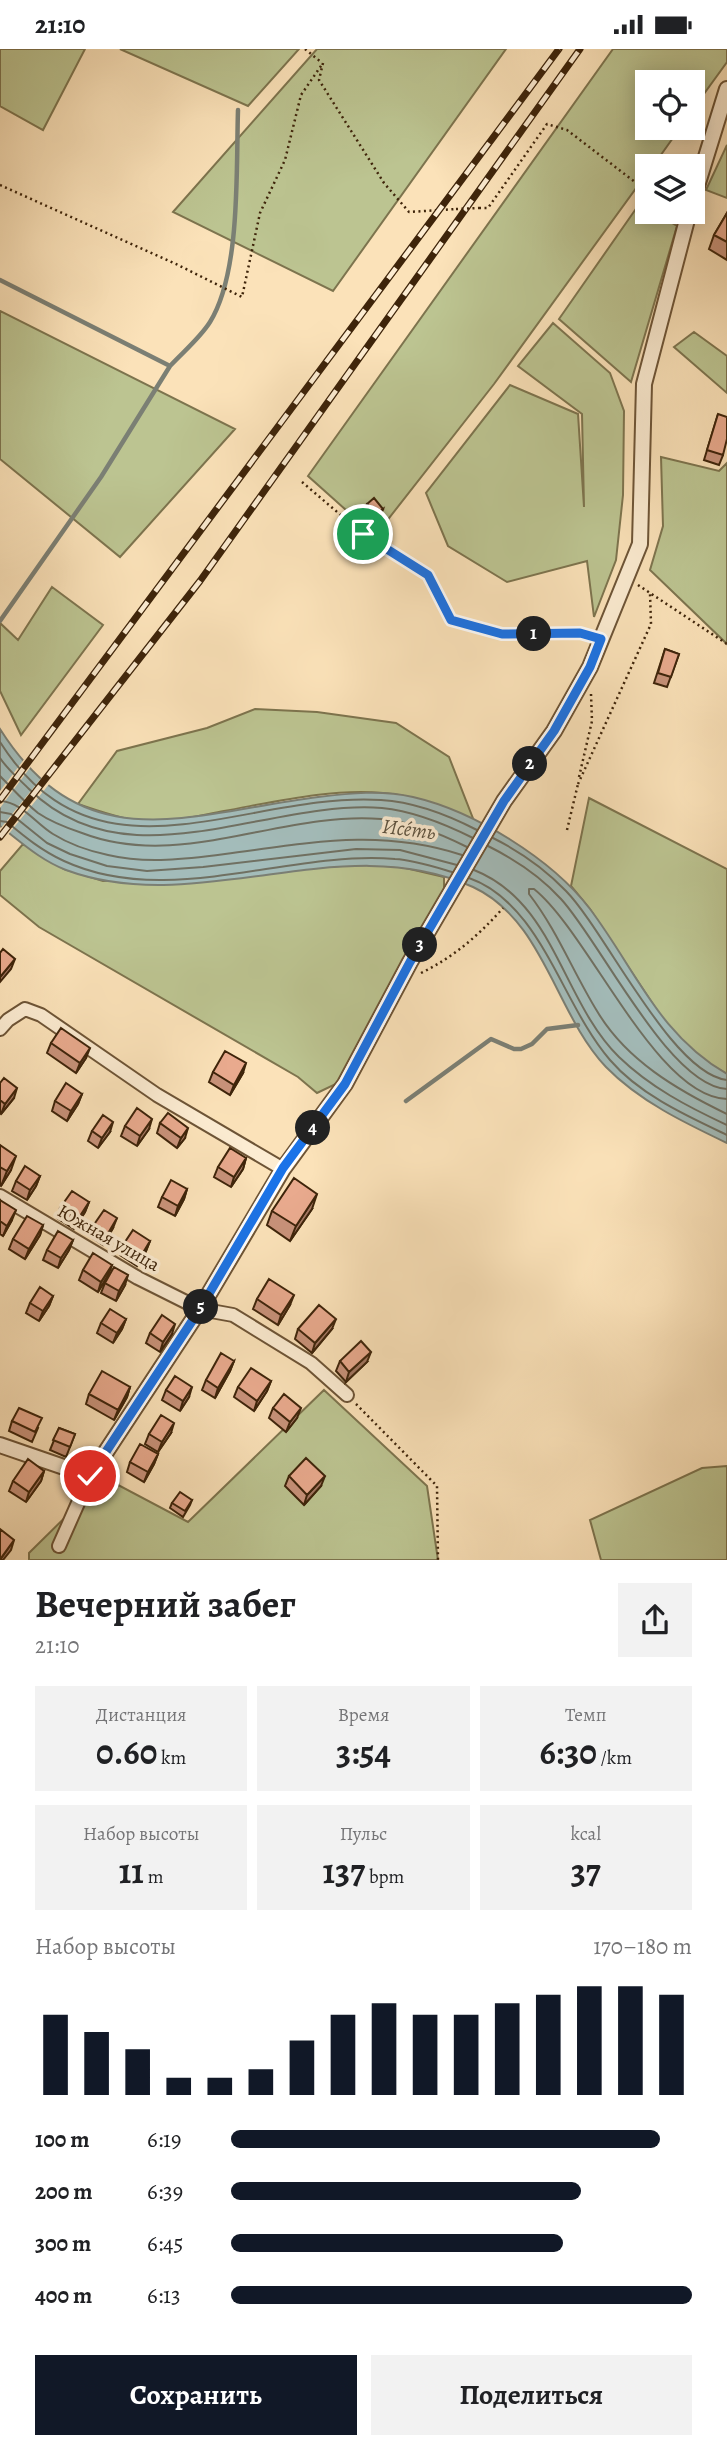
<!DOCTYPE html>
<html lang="ru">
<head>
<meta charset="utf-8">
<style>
	:root { --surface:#fff; --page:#f2f2f2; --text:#202124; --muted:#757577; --accent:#111827 }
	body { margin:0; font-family:Alegreya,serif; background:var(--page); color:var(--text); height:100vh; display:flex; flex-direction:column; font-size:26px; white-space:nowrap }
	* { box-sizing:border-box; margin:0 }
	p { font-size:23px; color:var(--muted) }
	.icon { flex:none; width:38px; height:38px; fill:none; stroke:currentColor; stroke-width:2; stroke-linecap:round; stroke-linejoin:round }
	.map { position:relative; height:1511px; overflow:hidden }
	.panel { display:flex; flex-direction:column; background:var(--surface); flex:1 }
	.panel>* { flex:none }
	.buttons { position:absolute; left:635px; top:21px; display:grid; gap:14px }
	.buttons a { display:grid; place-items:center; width:70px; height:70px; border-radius:0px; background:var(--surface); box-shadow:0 4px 18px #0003; font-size:35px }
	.pin { position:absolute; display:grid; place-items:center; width:60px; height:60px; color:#fff; margin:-30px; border:4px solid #fff; border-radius:50%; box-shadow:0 2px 7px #0007 }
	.km { position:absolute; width:35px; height:35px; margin:-18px; border-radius:50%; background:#222; color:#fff; font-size:19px; line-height:35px; text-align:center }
	.round { display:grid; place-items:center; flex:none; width:74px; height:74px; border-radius:0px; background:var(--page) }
	.headline { display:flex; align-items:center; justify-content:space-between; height:119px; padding:0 35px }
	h1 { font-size:38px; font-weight:600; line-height:52px }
	.figures { display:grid; grid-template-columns:repeat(3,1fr); gap:10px; height:119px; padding:7px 35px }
	.figures div { display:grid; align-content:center; border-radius:0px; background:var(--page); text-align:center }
	.figures b { font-size:35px; font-weight:600 }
	.figures small { font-size:19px; font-weight:400 }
	.figures p { font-size:19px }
	.chart { height:196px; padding:14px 35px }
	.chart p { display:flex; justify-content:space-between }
	.chart svg { width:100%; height:126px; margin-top:7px; stroke:var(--accent); stroke-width:6 }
	.button { display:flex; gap:14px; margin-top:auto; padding:14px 35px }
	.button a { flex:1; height:80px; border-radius:0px; background:var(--accent); color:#fff; font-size:28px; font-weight:600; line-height:80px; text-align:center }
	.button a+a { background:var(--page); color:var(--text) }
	ul { padding:0 35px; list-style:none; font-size:23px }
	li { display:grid; grid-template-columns:112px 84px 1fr; align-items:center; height:52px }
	li i { height:18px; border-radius:9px; background:var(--accent) }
	.status { display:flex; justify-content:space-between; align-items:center; height:49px; padding:0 35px; background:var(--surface); direction:ltr }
	.status svg { height:19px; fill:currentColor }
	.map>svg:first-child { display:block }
	.green { fill:#bcc491; stroke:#7d744e; stroke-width:2 }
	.water { fill:#a3bcba; stroke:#7b7f74; stroke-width:2 }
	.pier { fill:#fbe2b9 }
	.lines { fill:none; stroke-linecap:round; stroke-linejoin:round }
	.shore { stroke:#707062; stroke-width:2 }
	.stream { stroke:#7b7f74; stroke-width:4.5 }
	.minor-casing { stroke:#6d5436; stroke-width:16 }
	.tertiary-casing { stroke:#6d5436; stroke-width:18 }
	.path { stroke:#3e240a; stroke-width:2.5; stroke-dasharray:2 3.5; stroke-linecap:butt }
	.minor { stroke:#fcecd2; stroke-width:12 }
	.tertiary { stroke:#fcecd2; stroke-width:14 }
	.rail-casing { stroke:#3e240a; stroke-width:7 }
	.rail { stroke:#fcecd2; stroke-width:4.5; stroke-dasharray:13; stroke-linecap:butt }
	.path-bridge { stroke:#3e240a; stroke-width:2.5; stroke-dasharray:2 3.5; stroke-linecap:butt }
	.wall { fill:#c8927a; stroke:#3e240a; stroke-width:2 }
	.shaded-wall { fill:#a37763; stroke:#3e240a; stroke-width:2 }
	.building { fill:#e9aa8e; stroke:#3e240a; stroke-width:2 }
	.route-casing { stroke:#fff; stroke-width:14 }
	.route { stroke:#1a73e8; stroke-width:9 }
	.labels { text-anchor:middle; stroke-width:7; stroke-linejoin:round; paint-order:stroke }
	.street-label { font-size:19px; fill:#3e240a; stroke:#fcecd2 }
	.water-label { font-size:21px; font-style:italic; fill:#5c523f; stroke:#fcecd2 }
</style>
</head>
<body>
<div class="status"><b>21:10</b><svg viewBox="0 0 49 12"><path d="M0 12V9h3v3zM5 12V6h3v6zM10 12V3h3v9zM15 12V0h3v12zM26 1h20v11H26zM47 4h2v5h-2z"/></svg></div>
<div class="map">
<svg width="727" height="1511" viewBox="0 0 727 1511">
	<rect width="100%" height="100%" fill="#fbe2b9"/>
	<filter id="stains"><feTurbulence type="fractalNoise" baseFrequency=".00286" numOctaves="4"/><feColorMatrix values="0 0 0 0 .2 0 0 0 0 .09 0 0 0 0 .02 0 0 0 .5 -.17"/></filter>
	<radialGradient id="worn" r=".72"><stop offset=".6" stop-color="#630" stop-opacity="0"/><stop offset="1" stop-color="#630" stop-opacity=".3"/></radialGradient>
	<!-- green -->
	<path class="green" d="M0,0H85L43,81L0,57Z
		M120,0H299L248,57Z
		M317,0H506L333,242L173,163Z
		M613,0H727V13L693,60V33H648V79H680L653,117H648L647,124L494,335L375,487L308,427Z
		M727,96V149L706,141Z
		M640,154L647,158L648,163H654L677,177L631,333L559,270Z
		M0,262L235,380L120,508L0,410Z
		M553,274L610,324L624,362L623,446L616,511L594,568L587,512L507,533L448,497L426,444L510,336L578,365L584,458L582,365L518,317Z
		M694,283L727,307V344L674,298Z
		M661,408L719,422L727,414V595L650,521L663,477Z
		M52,538L103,576L21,686L0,642V574L18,591Z
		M255,660L317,663L396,674L449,708L474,772C444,760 416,746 383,744C331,739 274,753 224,762C197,767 167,775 139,772C118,769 98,762 78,755L117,702L207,679Z
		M589,749L727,820V1025L707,1014L670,981L590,860L571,837Z
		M23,795L64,820L103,832L356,816L397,817L444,828V854L340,1033L317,1044L298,1028L39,878L0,846V822Z
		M324,1341L427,1437L438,1511H29V1504L105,1429L188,1473Z
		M727,1417V1511H601L590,1471L702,1419Z"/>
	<!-- water -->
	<path class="water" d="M0,680C85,814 190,764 318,748C350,744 382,741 413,748C474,762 552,810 590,860C636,921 658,985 727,1025V1094C685,1074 639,1052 606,1018C555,964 544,871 473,838C342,778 199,870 66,821C40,811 21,793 0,777Z"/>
	<!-- pier -->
	<path class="pier" d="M25,709L32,716L0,759V742Z
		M43,727L50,734L7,787L0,780Z"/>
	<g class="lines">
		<!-- shore -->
		<path class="shore" d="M0,693C97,846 245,742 381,751C414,753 448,766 477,781
			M0,709C8,721 19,730 29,740C128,837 265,750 382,759C413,762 445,775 473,789
			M0,727C12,739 24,753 38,764C51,773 67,779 82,784C181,822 280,762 381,770C411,772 441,785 467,798
			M0,752C22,753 36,775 53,785C69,795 89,802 108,806C146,815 187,810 225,805C309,794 379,779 462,806
			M0,763L11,765L47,794L70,805L107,817L147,822L203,818L356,800L400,801L457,816
			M0,772L7,773C25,788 42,802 64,812C168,860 287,801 395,810C414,811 435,818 452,823
			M493,789C519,802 546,821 566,842C606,883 672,1025 727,1031
			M488,797C514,810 542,829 561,850C600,892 669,1037 727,1040
			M474,821C555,853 562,952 619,1008C650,1038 688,1058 727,1076
			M469,829C541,854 562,956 610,1011C640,1046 687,1067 727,1086
			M727,1050C656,1048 589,884 534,840H529V845C557,881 573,923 597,962C626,1011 677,1041 727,1065"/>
		<!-- stream -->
		<path class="stream" d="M0,231L170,317C183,303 200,289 210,273C241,223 236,120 238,61
			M0,572L101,428L170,317
			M406,1052L491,990L514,1000H521L532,995L547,980L578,976"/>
		<!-- minor casing -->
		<g class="minor-casing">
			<path id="minor" d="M0,980L8,971L25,960L41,966L157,1046L283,1120
				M0,1147L138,1229L200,1260L233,1266L311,1314L347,1346
				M59,1497L90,1427"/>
		</g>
		<!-- tertiary casing -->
		<g class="tertiary-casing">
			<path id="tertiary" d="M693,150L727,40
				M0,1396L90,1427L200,1260L283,1120L345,1035L410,913L504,752L554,682L590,618L640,495L644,335L689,163"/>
		</g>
		<!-- path -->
		<path class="path" d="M305,0L321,13
			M0,136L176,215L242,248L260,164L285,111L301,46L323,14L319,31L384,134L409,163L456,160
			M479,159H488L547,75L567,81L648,143
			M302,433L363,485L428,526L451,571L502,585L587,586
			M638,536L727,595
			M579,728L592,672L591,645
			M578,735L651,575L650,544
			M567,781L578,735
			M421,924C454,908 479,886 503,859
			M356,1355L437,1437L438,1511"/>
		<!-- minor -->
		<use href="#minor" class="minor"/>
		<!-- tertiary -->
		<use href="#tertiary" class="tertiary"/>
		<!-- rail casing -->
		<g class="rail-casing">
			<path id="rail" d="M0,751L559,0
				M0,788L200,532L580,0"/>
		</g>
		<!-- rail -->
		<use href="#rail" class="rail"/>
		<!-- path-bridge -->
		<path class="path-bridge" d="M456,160L479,159"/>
	</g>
	<!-- wall -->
	<path class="wall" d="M727,164V211L709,200L714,186Z
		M718,365L723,406L719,416L704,411Z
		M367,455L383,460L381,465L375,470L365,460Z
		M665,600L679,605L667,638L654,634Z
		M51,994L86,1009L76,1024L47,1004Z
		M213,1023L243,1024L230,1046L209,1033Z
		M0,1034L14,1049L1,1065L0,1064Z
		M82,1045L78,1055L67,1072L52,1062L55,1052Z
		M160,1074L185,1089L177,1099L157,1084Z
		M125,1077L149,1080L137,1097L121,1087Z
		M92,1082L110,1083L98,1099L88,1092Z
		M0,1096L11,1121L1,1137L0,1136Z
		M246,1109L243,1120L231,1138L214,1128L218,1118Z
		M40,1127L36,1137L27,1151L12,1142L16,1132Z
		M187,1140L184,1150L175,1167L158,1158L162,1148Z
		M0,1151L12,1171L3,1187L0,1185Z
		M89,1153L85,1163L74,1180L57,1169L60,1159Z
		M312,1160L290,1192L267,1176L272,1162Z
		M43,1176L40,1186L25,1210L9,1200L13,1190Z
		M93,1177L113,1179L103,1196L90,1187Z
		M73,1191L69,1201L58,1219L43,1211L47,1201Z
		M150,1192L146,1202L137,1217L120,1206L123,1196Z
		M112,1216L108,1226L98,1243L79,1231L83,1221Z
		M105,1234L125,1236L116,1252L101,1244Z
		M53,1247L49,1257L39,1272L26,1264L30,1254Z
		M257,1250L290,1256L278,1276L253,1260Z
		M126,1270L122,1280L113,1294L97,1284L101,1274Z
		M298,1280H332L312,1304L295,1290Z
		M150,1284L172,1285L160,1303L146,1294Z
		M234,1312L230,1322L215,1349L202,1341L206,1331Z
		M340,1312L367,1313L346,1333L336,1322Z
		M271,1332L267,1342L254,1362L234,1348L238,1338Z
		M130,1338L127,1348L114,1371L86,1355L89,1345Z
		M166,1341L189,1348L180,1362L162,1351Z
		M273,1359L297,1369L286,1383L269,1369Z
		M12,1372L38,1379L32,1393L9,1382Z
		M59,1379L75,1385L66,1408L50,1401Z
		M171,1384L158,1403L145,1395L149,1385Z
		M158,1405L154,1415L144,1433L127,1423L130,1413Z
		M44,1422L41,1432L26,1453L9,1442L13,1432Z
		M289,1427L321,1437L304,1456L285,1437Z
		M192,1451L190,1456L183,1468L170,1459L172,1454Z"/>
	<!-- shaded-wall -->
	<path class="shaded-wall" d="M383,460L381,465L375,470L376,465Z
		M15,910L11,920L0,933V928Z
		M90,999L86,1009L76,1024L80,1014Z
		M246,1014L243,1024L230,1046L234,1036Z
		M17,1039L14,1049L1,1065L5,1055Z
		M82,1045L78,1055L67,1072L71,1062Z
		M152,1070L149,1080L137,1097L140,1087Z
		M113,1073L110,1083L98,1099L102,1089Z
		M188,1079L185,1089L177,1099L181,1089Z
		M16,1107L11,1121L1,1137L7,1122Z
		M246,1109L243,1120L231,1138L234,1128Z
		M40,1127L36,1137L27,1151L30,1141Z
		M187,1140L184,1150L175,1167L178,1157Z
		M317,1145L312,1160L290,1192L296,1177Z
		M89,1153L85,1163L74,1180L78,1170Z
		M16,1161L12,1171L3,1187L7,1177Z
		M117,1169L113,1179L103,1196L107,1186Z
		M43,1176L40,1186L25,1210L29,1200Z
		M73,1191L69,1201L58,1219L61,1209Z
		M150,1192L146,1202L137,1217L141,1207Z
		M112,1216L108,1226L98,1243L101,1233Z
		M128,1226L125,1236L116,1252L119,1242Z
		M294,1246L290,1256L278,1276L281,1266Z
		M53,1247L49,1257L39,1272L43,1262Z
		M126,1270L122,1280L113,1294L117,1284Z
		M336,1270L332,1280L312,1304L315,1294Z
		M175,1275L172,1285L160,1303L163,1293Z
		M371,1303L367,1313L346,1333L349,1323Z
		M234,1312L230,1322L215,1349L218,1339Z
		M271,1332L267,1342L254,1362L257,1352Z
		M130,1338L127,1348L114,1371L118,1361Z
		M192,1338L189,1348L180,1362L183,1352Z
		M301,1359L297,1369L286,1383L290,1373Z
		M174,1374L171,1384L158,1403L162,1393Z
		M158,1405L154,1415L144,1433L148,1423Z
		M44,1422L41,1432L26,1453L29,1443Z
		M325,1427L321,1437L304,1456L307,1446Z
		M14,1491L11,1501L3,1511H0Z"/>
	<!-- building -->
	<path class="building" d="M727,164V193L714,186Z
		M718,365L727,368V390L723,406L707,401Z
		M374,449L383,460L376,465L367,455Z
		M665,600L679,605L671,628L658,624Z
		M3,900L15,910L0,928V904Z
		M61,979L90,999L80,1014L51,994Z
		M225,1002L246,1014L234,1036L213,1023Z
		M4,1029L17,1039L5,1055L0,1051V1034Z
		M66,1034L82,1045L71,1062L55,1052Z
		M137,1059L152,1070L140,1087L125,1077Z
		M168,1064L188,1079L181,1089L160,1074Z
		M103,1066L113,1073L102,1089L92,1082Z
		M0,1096L16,1107L7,1122L0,1118Z
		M230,1099L246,1109L234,1128L218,1118Z
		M25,1117L40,1127L30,1141L16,1132Z
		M294,1129L317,1145L296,1177L272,1162Z
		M171,1131L187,1140L178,1157L162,1148Z
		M72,1142L89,1153L78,1170L60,1159Z
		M0,1151L16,1161L7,1177L0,1172Z
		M104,1161L117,1169L107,1186L93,1177Z
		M27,1167L43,1176L29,1200L13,1190Z
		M133,1181L150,1192L141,1207L123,1196Z
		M58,1182L73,1191L61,1209L47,1201Z
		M93,1204L112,1216L101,1233L83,1221Z
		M114,1218L128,1226L119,1242L105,1234Z
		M269,1230L294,1246L281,1266L257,1250Z
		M40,1238L53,1247L43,1262L30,1254Z
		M319,1256L336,1270L315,1294L298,1280Z
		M110,1260L126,1270L117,1284L101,1274Z
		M162,1266L175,1275L163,1293L150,1284Z
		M361,1292L371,1303L349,1323L340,1312Z
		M221,1304L234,1312L218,1339L206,1331Z
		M251,1319L271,1332L257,1352L238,1338Z
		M102,1322L130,1338L118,1361L89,1345Z
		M175,1327L192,1338L183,1352L166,1341Z
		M284,1345L301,1359L290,1373L273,1359Z
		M19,1359L42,1369L35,1383L12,1372Z
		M161,1366L174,1374L162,1393L149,1385Z
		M59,1379L75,1385L70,1398L53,1391Z
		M140,1395L158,1405L148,1423L130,1413Z
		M306,1409L325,1427L307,1446L289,1427Z
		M28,1410L44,1422L29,1443L13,1432Z
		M180,1443L192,1451L185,1462L172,1454Z
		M0,1480L14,1491L1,1509L0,1508Z"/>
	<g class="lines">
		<!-- route casing -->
		<g class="route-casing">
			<path id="route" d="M90,1427L200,1260L283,1119L345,1035L410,913L504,752L554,682L590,618L601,590L580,584L502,585L451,571L428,526L363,485"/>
		</g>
		<!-- route -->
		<use href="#route" class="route"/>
	</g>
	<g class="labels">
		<!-- street labels -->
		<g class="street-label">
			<text transform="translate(109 1188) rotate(30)" y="7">Южная улица</text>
		</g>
		<!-- water labels -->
		<g class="water-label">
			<text transform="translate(409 780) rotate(7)" y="7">Исе́ть</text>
		</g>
	</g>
	<rect width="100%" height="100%" filter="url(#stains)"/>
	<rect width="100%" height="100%" fill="url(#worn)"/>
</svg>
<div class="buttons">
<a><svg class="icon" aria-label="locate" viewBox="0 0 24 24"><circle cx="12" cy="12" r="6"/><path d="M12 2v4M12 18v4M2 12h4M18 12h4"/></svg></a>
<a><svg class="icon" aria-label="layers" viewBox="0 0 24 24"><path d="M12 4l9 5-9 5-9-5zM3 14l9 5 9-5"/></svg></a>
</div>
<div class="pin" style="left:363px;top:485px;background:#1e9e55"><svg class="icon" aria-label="arrive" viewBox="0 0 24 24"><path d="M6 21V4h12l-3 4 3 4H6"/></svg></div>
<div class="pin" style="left:90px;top:1427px;background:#d93025"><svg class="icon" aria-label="check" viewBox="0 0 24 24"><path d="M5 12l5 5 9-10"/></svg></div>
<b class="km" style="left:534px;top:585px">1</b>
<b class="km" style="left:530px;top:715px">2</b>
<b class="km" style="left:420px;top:896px">3</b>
<b class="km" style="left:313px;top:1079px">4</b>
<b class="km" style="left:201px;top:1258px">5</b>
</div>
<section class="panel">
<div class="headline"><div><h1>Вечерний забег</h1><p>21:10</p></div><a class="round"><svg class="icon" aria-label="share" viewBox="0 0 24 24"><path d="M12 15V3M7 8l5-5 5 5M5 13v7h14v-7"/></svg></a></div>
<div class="figures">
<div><p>Дистанция</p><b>0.60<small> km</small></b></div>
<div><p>Время</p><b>3:54</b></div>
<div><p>Темп</p><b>6:30<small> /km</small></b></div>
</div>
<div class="figures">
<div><p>Набор высоты</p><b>11<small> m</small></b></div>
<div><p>Пульс</p><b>137<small> bpm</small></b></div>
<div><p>kcal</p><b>37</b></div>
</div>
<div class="chart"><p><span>Набор высоты</span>170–180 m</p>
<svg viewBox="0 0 160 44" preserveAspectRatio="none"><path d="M5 44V16M15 44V22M25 44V28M35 44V38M45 44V38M55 44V35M65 44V25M75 44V16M85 44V12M95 44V16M105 44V16M115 44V12M125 44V9M135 44V6M145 44V6M155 44V9"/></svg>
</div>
<ul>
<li><b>100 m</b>6:19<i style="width:93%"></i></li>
<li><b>200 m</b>6:39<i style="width:76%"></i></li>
<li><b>300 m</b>6:45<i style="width:72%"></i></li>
<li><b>400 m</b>6:13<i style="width:100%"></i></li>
</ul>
<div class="button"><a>Сохранить</a><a>Поделиться</a></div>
</section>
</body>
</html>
